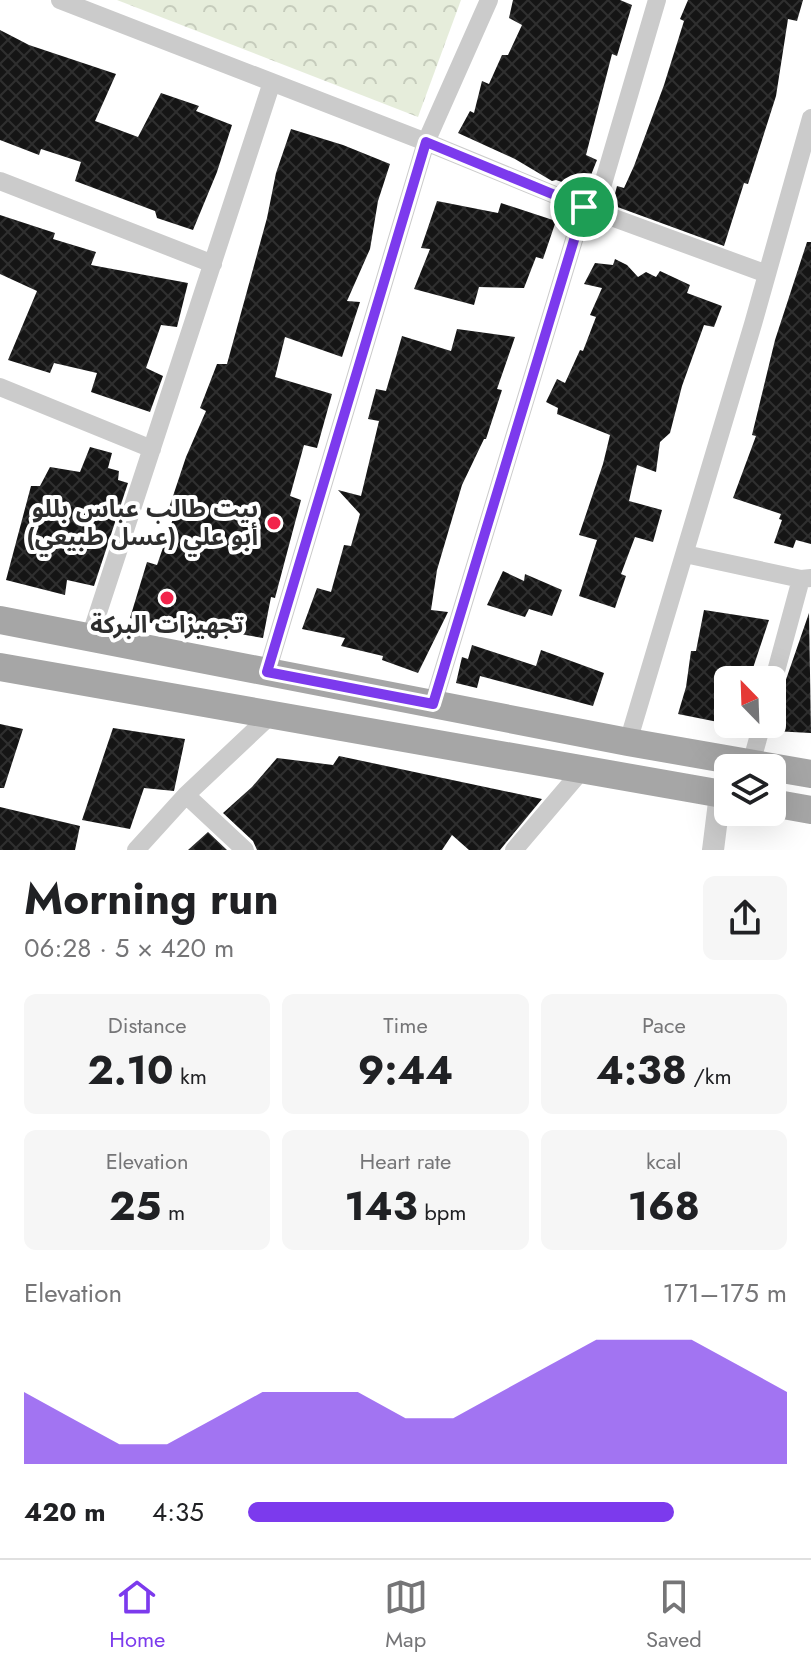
<!DOCTYPE html>
<html lang="en">
<head>
<meta charset="utf-8">
<style>
	:root { --surface:#fff; --page:#f6f6f6; --text:#202124; --muted:#757577; --line:#e0e0e0; --accent:#7c3aed }
	body { margin:0; font-family:Jost,"Noto Sans Arabic",sans-serif; background:var(--page); color:var(--text); height:100vh; display:flex; flex-direction:column; font-size:30px; white-space:nowrap }
	* { box-sizing:border-box; margin:0 }
	p { font-size:26px; color:var(--muted) }
	.icon { flex:none; width:44px; height:44px; fill:none; stroke:currentColor; stroke-width:2; stroke-linecap:round; stroke-linejoin:round }
	.map { position:relative; height:850px; overflow:hidden }
	.panel { display:flex; flex-direction:column; background:var(--surface); flex:1 }
	.panel>* { flex:none }
	.needle { width:52px; rotate:337deg }
	.buttons { position:absolute; left:714px; top:666px; display:grid; gap:16px }
	.buttons a { display:grid; place-items:center; width:72px; height:72px; border-radius:12px; background:var(--surface); box-shadow:0 8px 32px #0002; font-size:40px }
	.pin { position:absolute; display:grid; place-items:center; width:68px; height:68px; color:#fff; margin:-34px; border:4px solid #fff; border-radius:50%; box-shadow:0 2px 8px #0007 }
	.round { display:grid; place-items:center; flex:none; width:84px; height:84px; border-radius:12px; background:var(--page) }
	.summary { display:flex; align-items:center; justify-content:space-between; height:136px; padding:0 24px }
	h1 { font-size:44px; font-weight:700; line-height:60px }
	.metrics { display:grid; grid-template-columns:repeat(3,1fr); gap:12px; height:136px; padding:8px 24px }
	.metrics div { display:grid; align-content:center; border-radius:12px; background:var(--page); text-align:center }
	.metrics b { font-size:40px; font-weight:700 }
	.metrics small { font-size:22px; font-weight:400 }
	.metrics p { font-size:22px }
	.chart { height:224px; padding:16px 24px }
	.chart p { display:flex; justify-content:space-between }
	.chart svg { width:100%; height:144px; margin-top:8px; fill:var(--accent); opacity:.7 }
	ul { padding:0 24px; list-style:none; font-size:26px }
	li { display:grid; grid-template-columns:128px 96px 1fr; align-items:center; height:60px }
	li i { height:20px; border-radius:10px; background:var(--accent) }
	.dock { display:flex; justify-content:space-around; align-items:center; height:112px; border-top:2px solid var(--line); background:var(--surface); font-size:22px; color:var(--muted) }
	.dock a { display:grid; justify-items:center; gap:4px }
	.dock .selected { color:var(--accent) }
	.map>svg:first-child { display:block }
	.park { fill:url(#park-crowns) }
	.building { fill:url(#building-cross-hatch) }
	.lines { fill:none; stroke-linecap:round; stroke-linejoin:round }
	.minor { stroke:#cbcbcb; stroke-width:18 }
	.tertiary { stroke:#cbcbcb; stroke-width:22 }
	.primary { stroke:#a6a6a6; stroke-width:28 }
	.route-casing { stroke:#fff; stroke-width:16 }
	.route { stroke:#7c3aed; stroke-width:10 }
	.poi-dot { fill:#f2244b; stroke:#fff; stroke-width:3 }
	.labels { text-anchor:middle; stroke-width:8; stroke-linejoin:round; paint-order:stroke }
	.poi-label { font-size:24px; font-weight:bold; fill:#2e2e2e; stroke:#fff; text-anchor:end }
</style>
</head>
<body>
<div class="map">
<svg width="811" height="850" viewBox="0 0 811 850">
	<defs>
		<pattern id="park-crowns" width="20" height="18" patternUnits="userSpaceOnUse" patternTransform="scale(2)"><rect width="20" height="18" fill="#e6eddb"/><path d="M2 6a3 3 0 1 1 6 0M12 15a3 3 0 1 1 6 0" fill="none" stroke="#c6ccbc"/></pattern>
		<pattern id="building-cross-hatch" width="8" height="8" patternUnits="userSpaceOnUse" patternTransform="scale(2)"><rect width="8" height="8" fill="#151515"/><path d="M0 0l8 8M0 8l8-8" fill="none" stroke="#2f2f2f"/></pattern>
	</defs>
	<rect width="100%" height="100%" fill="#fff"/>
	<!-- park -->
	<path class="park" d="M117,0H461L418,117Z"/>
	<!-- building -->
	<path class="building" d="M513,0H620L632,5L617,56L612,54L586,155L597,160L585,190L556,180L552,181L515,159L458,133L470,111L474,113L482,81L489,84L502,55H508L522,25L509,18Z
		M688,0H803L797,21L788,19L776,96L748,184L744,183L724,246L612,205L617,186L624,188L634,166L664,85L684,21L680,19Z
		M0,30L29,45L116,74L95,121L138,137L161,93L199,106L196,111L232,125L217,172L193,230L157,218L155,211L75,181L81,162L41,149L39,155L0,140Z
		M291,129L343,145L390,164L378,201L370,249L347,301L360,302L342,357L285,337L275,377L332,394L317,448L304,445L290,496L301,500L275,598L271,597L263,638L199,627L194,633L130,618L147,562L157,565L175,513L168,511L186,457L206,411L200,408L217,364H227L267,218L276,173Z
		M437,201L498,213L501,203L556,221L543,259L536,257L524,288L479,287L474,305L414,289L430,249L421,248Z
		M0,215L55,233L53,239L96,252L91,265L188,283L177,327L161,325L146,368L163,376L150,412L91,392L97,373L54,363L50,373L8,360L37,291L0,274Z
		M807,242H811V544L796,540L793,548L774,543L782,520L779,519L781,514L733,498L756,436L752,435L775,340Z
		M615,259L627,265L638,277L646,272L656,277L660,271L690,285L687,293L722,306L714,327L704,325L682,386L670,433L660,442L656,472L637,465L629,501L662,510L653,542L635,537L621,574L626,576L615,608L579,596L597,540L579,535L603,464L610,435L557,414L558,408L546,402L557,379L565,383L580,350L583,351L596,317L590,315L602,288L584,284L595,263L613,265Z
		M457,329L515,337L497,389L502,390L486,439H484L462,485L437,570L431,610L448,612L418,673L382,660L383,656L341,646L345,638L302,629L317,588L331,592L344,545L351,546L360,514L338,490L361,496L379,421L368,419L376,389L386,391L402,336L451,351Z
		M90,447L112,453L108,468L119,471L118,480L128,483L94,586L67,580L65,595L6,580L31,486H40L50,467L80,472Z
		M503,571L524,581L525,574L562,590L552,616L529,609L525,617L487,605Z
		M704,610L769,620L749,680H728V724L678,714L686,687L691,651H696Z
		M809,613L811,733L773,731L781,694Z
		M472,645L536,666L541,650L604,673L593,706L480,676L477,688L456,683L462,657L468,659Z
		M0,724L23,729L4,788H0Z
		M113,728L185,739L174,791L144,788L130,829L82,820Z
		M339,756L542,799L500,850H469L452,835L442,850H257L253,841L223,813L252,787L277,758L333,765Z
		M0,807L80,826L75,850H0Z
		M208,832L227,850H188Z"/>
	<g class="lines">
		<!-- minor -->
		<path class="minor" d="M60,0L426,142L584,207L767,274
			M0,181L213,264
			M595,211L657,0
			M0,387L152,449
			M685,554L801,579L811,578
			M90,637L272,82
			M267,672L426,142L489,0
			M772,686L801,579
			M433,704L584,207
			M628,742L753,324L811,118
			M751,764L762,724
			M186,795L245,850
			M136,850L186,795L271,715
			M514,850L583,769"/>
		<!-- tertiary -->
		<path class="tertiary" d="M713,850L720,794"/>
		<!-- primary -->
		<path class="primary" d="M0,620L628,742L811,774
			M0,667L728,795
			M772,803L811,810"/>
	</g>
	<g class="lines">
		<!-- route casing -->
		<g class="route-casing">
			<path id="route" d="M426,142L584,207L433,704L267,672Z"/>
		</g>
		<!-- route -->
		<use href="#route" class="route"/>
	</g>
	<!-- markers -->
	<g class="poi-dot">
		<circle cx="274" cy="523" r="8"/>
		<circle cx="167" cy="598" r="8"/>
	</g>
	<g class="labels">
		<!-- poi labels -->
		<g class="poi-label">
			<text x="258" y="517">بيت طالب عباس بللو<tspan x="258" dy="28">أبو علي (عسل طبيعي)</tspan></text>
			<text x="167" y="633" text-anchor="middle">تجهيزات البركة</text>
		</g>
	</g>
</svg>
<div class="buttons">
<a><svg class="needle" viewBox="-14 -14 28 28"><path d="M0-13l5 13h-10z" fill="#e53935"/><path d="M0 13l5-13h-10z" fill="#757577"/></svg></a>
<a><svg class="icon" aria-label="layers" viewBox="0 0 24 24"><path d="M12 4l9 5-9 5-9-5zM3 14l9 5 9-5"/></svg></a>
</div>
<div class="pin" style="left:584px;top:207px;background:#1e9e55"><svg class="icon" aria-label="arrive" viewBox="0 0 24 24"><path d="M6 21V4h12l-3 4 3 4H6"/></svg></div>
</div>
<section class="panel">
<div class="summary"><div><h1>Morning run</h1><p>06:28 · 5 × 420 m</p></div><a class="round"><svg class="icon" aria-label="share" viewBox="0 0 24 24"><path d="M12 15V3M7 8l5-5 5 5M5 13v7h14v-7"/></svg></a></div>
<div class="metrics">
<div><p>Distance</p><b>2.10<small> km</small></b></div>
<div><p>Time</p><b>9:44</b></div>
<div><p>Pace</p><b>4:38<small> /km</small></b></div>
</div>
<div class="metrics">
<div><p>Elevation</p><b>25<small> m</small></b></div>
<div><p>Heart rate</p><b>143<small> bpm</small></b></div>
<div><p>kcal</p><b>168</b></div>
</div>
<div class="chart"><p><span>Elevation</span>171–175 m</p>
<svg viewBox="0 0 160 44" preserveAspectRatio="none"><path d="M0 44V22L10 30L20 38L30 38L40 30L50 22L60 22L70 22L80 30L90 30L100 22L110 14L120 6L130 6L140 6L150 14L160 22V44z"/></svg>
</div>
<ul>
<li><b>420 m</b>4:35<i style="width:79%"></i></li>
</ul>
</section>
<nav class="dock">
<a class="selected"><svg class="icon" aria-label="home" viewBox="0 0 24 24"><path d="M3 11l9-7 9 7M6 9v11h12V9"/></svg>Home</a>
<a><svg class="icon" aria-label="map" viewBox="0 0 24 24"><path d="M3 6l6-2 6 2 6-2v14l-6 2-6-2-6 2zM9 4v14M15 6v14"/></svg>Map</a>
<a><svg class="icon" aria-label="saved" viewBox="0 0 24 24"><path d="M7 4h10v16l-5-4-5 4z"/></svg>Saved</a>
</nav>
</body>
</html>
